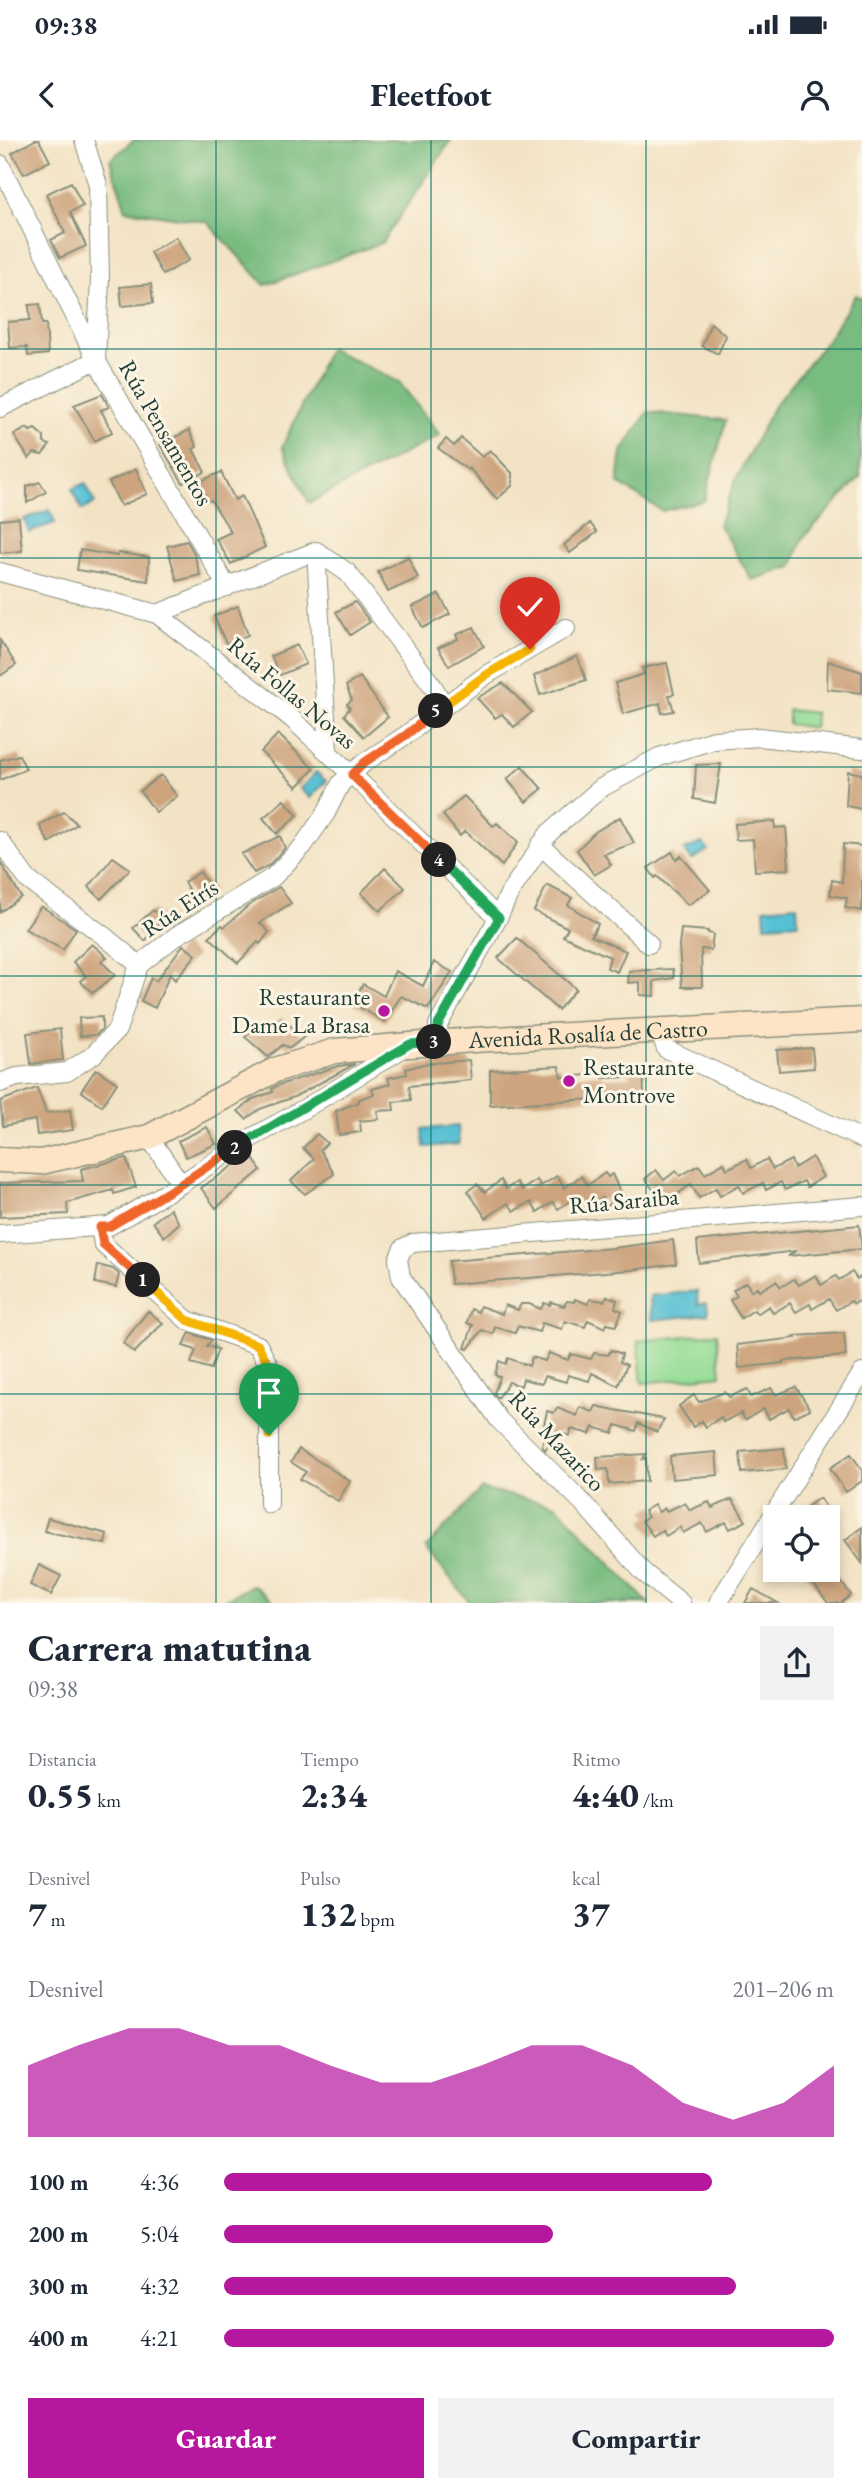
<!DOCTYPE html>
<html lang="es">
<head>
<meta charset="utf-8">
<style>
	:root { --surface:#fff; --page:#f2f2f3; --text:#1f2937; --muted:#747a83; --accent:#b5179e }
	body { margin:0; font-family:"EB Garamond",serif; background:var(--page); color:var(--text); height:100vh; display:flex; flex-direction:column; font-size:26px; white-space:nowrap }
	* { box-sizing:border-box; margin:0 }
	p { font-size:23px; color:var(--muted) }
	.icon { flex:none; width:38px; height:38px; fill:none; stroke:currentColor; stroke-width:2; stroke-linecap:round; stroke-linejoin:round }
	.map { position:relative; height:1463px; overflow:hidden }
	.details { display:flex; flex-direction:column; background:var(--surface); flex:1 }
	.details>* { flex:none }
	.controls { position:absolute; left:763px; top:1365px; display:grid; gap:14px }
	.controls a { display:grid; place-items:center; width:77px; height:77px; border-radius:0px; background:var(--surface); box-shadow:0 4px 10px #0003; font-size:35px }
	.pin { position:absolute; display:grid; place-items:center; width:60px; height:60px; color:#fff; margin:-72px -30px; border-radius:50% 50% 50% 0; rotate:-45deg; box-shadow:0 0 7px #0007 }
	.pin .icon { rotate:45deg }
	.km { position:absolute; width:35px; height:35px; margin:-18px; border-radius:50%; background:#222; color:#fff; font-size:19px; line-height:35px; text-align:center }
	.round { display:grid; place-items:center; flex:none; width:74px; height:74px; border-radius:0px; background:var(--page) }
	.overview { display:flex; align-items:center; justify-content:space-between; height:119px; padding:0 28px }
	h1 { font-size:38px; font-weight:800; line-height:52px }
	.figures { display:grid; grid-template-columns:repeat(3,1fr); gap:10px; height:119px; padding:7px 28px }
	.figures div { display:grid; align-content:center }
	.figures b { font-size:35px; font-weight:800 }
	.figures small { font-size:19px; font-weight:400 }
	.figures p { font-size:19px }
	.chart { height:196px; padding:14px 28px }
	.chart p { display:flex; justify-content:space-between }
	.chart svg { width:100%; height:126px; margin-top:7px; fill:var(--accent); opacity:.7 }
	.cta { display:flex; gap:14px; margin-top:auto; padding:14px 28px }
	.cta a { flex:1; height:80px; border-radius:0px; background:var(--accent); color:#fff; font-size:28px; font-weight:800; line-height:80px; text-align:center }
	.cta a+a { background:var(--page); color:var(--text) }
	ul { padding:0 28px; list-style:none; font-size:23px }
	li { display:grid; grid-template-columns:112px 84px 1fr; align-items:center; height:52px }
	li i { height:18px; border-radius:9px; background:var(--accent) }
	.status { display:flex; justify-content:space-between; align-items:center; height:49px; padding:0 35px; background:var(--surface); direction:ltr }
	.status svg { height:19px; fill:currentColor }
	header { display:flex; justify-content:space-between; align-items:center; height:91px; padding:0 28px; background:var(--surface); font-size:32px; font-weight:800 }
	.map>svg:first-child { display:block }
	.green { fill:#97dd97; stroke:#5b8d66; stroke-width:2 }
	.forest { fill:#79bc80; stroke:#4c7c5a; stroke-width:2 }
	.water { fill:#57c0d4; stroke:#3b7e84; stroke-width:2 }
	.building { fill:#cda47e }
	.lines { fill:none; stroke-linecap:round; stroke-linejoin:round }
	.street-casing { stroke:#89907c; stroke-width:20 }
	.secondary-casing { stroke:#89907c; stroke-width:27 }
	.street { stroke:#fff; stroke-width:18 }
	.secondary { stroke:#fee4c6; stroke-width:24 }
	.split-1-casing { stroke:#fff; stroke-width:14 }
	.split-2-casing { stroke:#fff; stroke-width:14 }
	.split-3-casing { stroke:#fff; stroke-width:14 }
	.split-4-casing { stroke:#fff; stroke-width:14 }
	.split-5-casing { stroke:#fff; stroke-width:14 }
	.split-6-casing { stroke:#fff; stroke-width:14 }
	.split-1 { stroke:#f5b400; stroke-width:9 }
	.split-2 { stroke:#f0652b; stroke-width:9 }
	.split-3 { stroke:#22a559; stroke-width:9 }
	.split-4 { stroke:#22a559; stroke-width:9 }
	.split-5 { stroke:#f0652b; stroke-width:9 }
	.split-6 { stroke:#f5b400; stroke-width:9 }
	.grid { fill:none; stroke:#0f766e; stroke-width:2; stroke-opacity:0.55 }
	.poi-dot { fill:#b5179e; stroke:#fcf5e5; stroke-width:2.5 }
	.labels { text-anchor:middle; stroke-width:6; stroke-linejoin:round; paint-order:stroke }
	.street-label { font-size:24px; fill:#1f3d34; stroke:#fcf5e5 }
	.poi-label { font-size:24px; fill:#1f3d34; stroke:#fcf5e5; text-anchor:end }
</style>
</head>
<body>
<div class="status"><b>09:38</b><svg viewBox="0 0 49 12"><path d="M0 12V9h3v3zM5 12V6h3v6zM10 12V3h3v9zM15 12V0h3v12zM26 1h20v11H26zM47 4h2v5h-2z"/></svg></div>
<header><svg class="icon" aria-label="back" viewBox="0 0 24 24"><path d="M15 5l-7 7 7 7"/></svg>Fleetfoot<svg class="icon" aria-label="person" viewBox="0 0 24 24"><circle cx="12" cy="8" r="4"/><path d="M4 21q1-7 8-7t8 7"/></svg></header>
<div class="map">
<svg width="862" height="1463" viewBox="0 0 862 1463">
	<rect width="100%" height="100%" fill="#fcf5e5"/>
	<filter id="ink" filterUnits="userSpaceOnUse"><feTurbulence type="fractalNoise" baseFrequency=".0143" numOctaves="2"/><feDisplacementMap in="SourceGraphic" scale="14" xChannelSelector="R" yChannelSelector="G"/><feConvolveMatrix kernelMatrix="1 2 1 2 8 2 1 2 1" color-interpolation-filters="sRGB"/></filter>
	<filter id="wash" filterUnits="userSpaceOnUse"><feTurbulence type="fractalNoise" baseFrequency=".00686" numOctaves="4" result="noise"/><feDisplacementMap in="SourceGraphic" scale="28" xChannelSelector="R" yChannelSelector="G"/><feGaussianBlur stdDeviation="1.57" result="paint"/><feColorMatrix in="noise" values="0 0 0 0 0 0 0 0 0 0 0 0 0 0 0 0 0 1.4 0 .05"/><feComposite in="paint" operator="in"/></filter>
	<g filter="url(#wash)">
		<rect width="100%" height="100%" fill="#f3e3c5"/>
		<!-- green -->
		<path class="green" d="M788,570L815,573L814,588L788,584Z
			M717,1193L721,1235L642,1243L638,1201Z"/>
		<!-- forest -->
		<path class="forest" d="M134,0H451L382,103L265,145L207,82L126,70L110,20Z
			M856,155L862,158L860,337L803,398L792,427L752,440L719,385L736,339L774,266L828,199Z
			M329,208L399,242L440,295L309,363L282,307Z
			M648,272L726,280L704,361L662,371L618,343L622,311Z
			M481,1349L556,1365L648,1463H470L426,1408Z
			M253,1445L275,1463H219Z"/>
		<!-- water -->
		<path class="water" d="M85,343L95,363L82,370L72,349Z
			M50,370L55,383L29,392L24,379Z
			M316,632L326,641L310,658L300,649Z
			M702,703L708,710L692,720L684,710Z
			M797,765L798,783L765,785L764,768Z
			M458,986L459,1004L425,1007L423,989Z
			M697,1151L698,1164L707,1163L708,1174L652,1180L650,1156Z"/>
		<g id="blocks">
			<!-- building -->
			<path class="building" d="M35,0H39L50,21L24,34L12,13Z
				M71,42L83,66L70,72L86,106L60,118L51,100L65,93L46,54Z
				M176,97L189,120L163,135L150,112Z
				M151,144L153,163L122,166L120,147Z
				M40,164L42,184H46L48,214L28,216L27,207L10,208L8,182L30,180L29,165Z
				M711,183L726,196L718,214L702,206Z
				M102,254L109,267L101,270L112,292L95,301L74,265Z
				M27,288L30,291L35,289L44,297V303L50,305L42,315L34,313L29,319L14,295Z
				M189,290L197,307L193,309L205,332L183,343L160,305Z
				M461,298L482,317L490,310L512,333V346L497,359L469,328L468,330L438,308L446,299L454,306Z
				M136,329L147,354L121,366L109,342Z
				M221,332L235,360L242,356L265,407L231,424L216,399L231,392L211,360L208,361L199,342Z
				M40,342L46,352L27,363V346Z
				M19,378L22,411L0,413V380Z
				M590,383L597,392L570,413L564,405Z
				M187,401L194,413L200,435L177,441L167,406Z
				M80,410L118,416V413L149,417L148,441L77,430Z
				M408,417L418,438L388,452L378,432Z
				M439,454L450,474L423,488L412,467Z
				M355,462L370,482L350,495L336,472Z
				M238,466L248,495L226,504L214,476Z
				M474,487L484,506L449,526L438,508L458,499L456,495Z
				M0,500L16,525L0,536Z
				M297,505L306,524L280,535L271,516Z
				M577,516L586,540L540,555L534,536Z
				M828,521L862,532V553L827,549Z
				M667,523L674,554L669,555L674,571L662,573L660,563L623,574L615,543L644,534L642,528Z
				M360,537L388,577L364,597L344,575L350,568L347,564L352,560L346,546Z
				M503,543L532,572L514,587L502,574L495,578L477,558Z
				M278,594L314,629L297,647L261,612Z
				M19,615L26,629L0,640V620Z
				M721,624L715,663L694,659L696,625Z
				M522,626L542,649L526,662L507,639Z
				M848,631L862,634V669L846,666Z
				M161,635L177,656L156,672L140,651Z
				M464,656L493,686L497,683L518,702L502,726L465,691L460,696L443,675Z
				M284,660L298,675L277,694L263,678Z
				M64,672L77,684L49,703L39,685Z
				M620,677L634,703L604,714L611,725L594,735L577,710L595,692Z
				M775,681V688L786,687L789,729L755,731L753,699L736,700L735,684Z
				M280,696L285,708L268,726L254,733L241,714Z
				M843,704L862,706V771L845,768L847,758L830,755L832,740L842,742Z
				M672,712L676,719L681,716L710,750L688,765L657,736L655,738L648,728Z
				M113,717L130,729L101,759L89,747Z
				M0,721L21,757L0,772Z
				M385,728L405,748L380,771L361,753Z
				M200,732L213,751L196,762L184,742Z
				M547,745L572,758L568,765L598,784L591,796L626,811L617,832L607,828L610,817L563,796L568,788L534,771Z
				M279,747L291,763L260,783L269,792L260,804L258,802L238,823L209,797L222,785L224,787L248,766Z
				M41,766L76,789L63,810L25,789Z
				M153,770L165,779L145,801L133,788Z
				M681,789L708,791V793L713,794L711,810L701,809L702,847H682L679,806Z
				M517,798L576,849L558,870L498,818Z
				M92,804L107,817L101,821L115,835L93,853L80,841L86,836L73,822Z
				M183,805L196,815L175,840L170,834L155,868L141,861L151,838L156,841Z
				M434,822L452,832L428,869L401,856L385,882L352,863L363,844L384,856L395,831L423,846Z
				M673,829L674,838L654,841V856L640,855V842L628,843L629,831Z
				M102,877V889L96,895L80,896L79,878Z
				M281,878L304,897L290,908L283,905L268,917L245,897L257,884L267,892Z
				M60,889L63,920L31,924L27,893Z
				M812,908L814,928L779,931L777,910Z
				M469,920L471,940L409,946L411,960L393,962L394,970L377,971L379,979L360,981L361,992L339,995L336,971L359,962V959L374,954L372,949L390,944L388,938L407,934L406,929L423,924Z
				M355,924L294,957L260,969L246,979L238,971L253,959L273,952L272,949L279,945L338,926Z
				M559,926L561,937L602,934L603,938L629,937L630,929H643L644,956L490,965V930Z
				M96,929L117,943L102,966L81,951Z
				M37,948L46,973L70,970L73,990L37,995L35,980L3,986L0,961Z
				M207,987L216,1004L186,1017L178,1001Z
				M317,994L327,1003L320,1010L334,1034L305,1054L291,1041L314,1019L303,1008Z
				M250,1014L261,1030L216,1068L201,1048Z
				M812,1017L823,1037L807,1047L804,1041L785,1050L781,1042L766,1050L763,1043L743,1053L739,1045L720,1056L716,1048L699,1058L691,1044L665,1064L645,1039L656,1030L664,1040L676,1031L680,1036L699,1025L705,1034L724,1023L727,1029L747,1019L751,1028L767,1019L773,1029L791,1020L794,1028Z
				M126,1018L136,1047L114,1054L113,1050L67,1063L68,1074L0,1077V1043L83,1041L81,1029Z
				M605,1033L608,1037L612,1034L622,1056L607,1066L602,1058L585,1071L575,1058L558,1069L553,1062L537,1072L531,1062L514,1071L508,1063L486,1078L468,1051L477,1044L485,1052L501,1040L506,1049L517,1042L522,1050L537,1040L541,1046L557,1036L564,1048L581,1036L588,1045Z
				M170,1069L179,1083L164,1097L153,1082Z
				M859,1085L862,1109L788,1116L796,1111L699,1123L697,1101Z
				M673,1100L676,1124L631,1130L451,1144L449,1121L613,1108Z
				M98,1125L113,1129L119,1134L116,1147L95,1143Z
				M852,1132L857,1139L862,1136V1159L854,1164L851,1161L836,1170L829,1159L812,1169L810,1164L796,1172L790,1163L773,1173L769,1166L757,1174L754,1170L741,1178L730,1160L737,1156L733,1150L746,1142L751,1151L757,1147L759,1151L776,1141L781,1147L794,1139L799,1145L816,1135L821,1145L836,1136L839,1140Z
				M607,1156L617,1160L615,1168L622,1171L616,1186L607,1184L605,1188L588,1180L585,1187L565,1181L562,1189L542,1183L539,1192L518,1186L515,1193L495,1187L493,1194L482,1190L468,1209L465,1208L473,1185L467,1183L471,1169L478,1172L480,1166L502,1174L505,1165L518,1170L521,1164H529L541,1169L544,1163L550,1165L551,1162L564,1166L567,1161L574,1162L575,1159L588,1164L590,1159L604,1161Z
				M148,1171L163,1183L134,1213L123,1203Z
				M190,1193L211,1200L207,1206L218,1209L211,1229L191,1223L196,1210L183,1206Z
				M844,1193L846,1216L783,1221V1223L739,1228L737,1205L796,1198L795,1196Z
				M611,1210L622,1214L620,1222L627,1225L618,1246L592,1233L589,1241L568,1235L566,1242L545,1236L542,1244L523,1239L521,1246L509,1242L498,1258L494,1253L500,1237L495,1235L499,1221L506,1224L508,1218L529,1226L532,1217L545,1221L549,1213L568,1220L571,1214L591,1219L594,1213L608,1215Z
				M796,1247L810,1269L794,1277L789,1268L769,1279L764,1269L745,1280L741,1273L723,1282L721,1277L706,1287L702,1281L693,1287L679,1266L694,1255L699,1262L725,1252L729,1257L747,1249L751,1257L771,1248L776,1255Z
				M596,1266L615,1270L664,1279L657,1292L638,1283L636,1291L616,1285L613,1293L593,1287L590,1294L571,1289L570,1296L558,1292L545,1310L542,1306L549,1287L544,1285L547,1271L554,1273L557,1268L577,1276L580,1267L593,1272Z
				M784,1308L786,1329L742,1333L740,1312Z
				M299,1309L350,1341L338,1361L300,1339L306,1332L291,1322Z
				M716,1312L718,1335L672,1339L670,1316Z
				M646,1314L643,1319L646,1318L647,1341L609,1344L608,1329L598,1330L597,1317Z
				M851,1314L862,1330V1341L846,1352L830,1328Z
				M819,1358L834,1377H793Z
				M732,1359L746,1381L730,1389L726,1382L707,1392L702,1383L683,1393L680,1387L666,1396L662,1390L653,1396L642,1381L648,1377L644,1371L654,1365L659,1372L664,1368L666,1371L685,1363L690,1370L709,1362L712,1368Z
				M48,1378L107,1394L105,1404L44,1391Z
				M862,1387V1423L845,1400Z
				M39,1425L61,1436L51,1455L30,1445Z
				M803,1430H832L851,1455L841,1463H828Z
				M753,1449L778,1463H745Z"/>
		</g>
	</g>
	<g filter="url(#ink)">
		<use href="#blocks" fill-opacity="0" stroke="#89907c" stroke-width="2"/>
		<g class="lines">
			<!-- street casing -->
			<g class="street-casing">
				<path id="street" d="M84,0L98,45L100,140L96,220
					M0,24L95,217
					M0,268L96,220L227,447
					M316,411L328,612
					M0,432L157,474L291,578L363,645L498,778L438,885L439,902
					M157,474L316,411L348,433L432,545L444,565
					M0,701L28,740L104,796L139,825
					M540,705L649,804
					M498,778L509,754L549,693L601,648L659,617L714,600L760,597L862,609
					M660,892L666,909L862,999
					M0,943L17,937L67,932L93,915L117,890L139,825L176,796L273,737L303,706L326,673L341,643L365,622L406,595L486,535L566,488
					M149,997L181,1044
					M100,1087L103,1104L187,1180L258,1205L269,1226V1364
					M0,1094L109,1086L181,1044L242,1003L304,969L405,907
					M681,1463L643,1432L583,1363L499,1280L401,1137L398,1119L403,1108L413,1103L862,1066
					M718,1463L862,1233"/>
			</g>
			<!-- secondary casing -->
			<g class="secondary-casing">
				<g id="secondary">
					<path id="s1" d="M0,1020L41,1022L149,997L275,930L335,911L473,900L862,880"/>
				</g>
			</g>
			<!-- street -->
			<use href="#street" class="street"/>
			<!-- secondary -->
			<use href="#secondary" class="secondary"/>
		</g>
	</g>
	<g class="lines" filter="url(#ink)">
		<!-- split-1 casing -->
		<g class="split-1-casing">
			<path id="split-1" d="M143,1140L187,1180L258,1205L269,1226V1295"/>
		</g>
		<!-- split-2 casing -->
		<g class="split-2-casing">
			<path id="split-2" d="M143,1140L103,1104L100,1087H109L181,1044L235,1008"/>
		</g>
		<!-- split-3 casing -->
		<g class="split-3-casing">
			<path id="split-3" d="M235,1008L410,904L434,902"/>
		</g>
		<!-- split-4 casing -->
		<g class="split-4-casing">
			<path id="split-4" d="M434,902H439L438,885L499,778L439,720"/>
		</g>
		<!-- split-5 casing -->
		<g class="split-5-casing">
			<path id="split-5" d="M436,571L406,595L365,622L352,635L439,720"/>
		</g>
		<!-- split-6 casing -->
		<g class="split-6-casing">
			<path id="split-6" d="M436,571L486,535L530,509"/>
		</g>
		<!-- split-1 -->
		<use href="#split-1" class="split-1"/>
		<!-- split-2 -->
		<use href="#split-2" class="split-2"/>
		<!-- split-3 -->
		<use href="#split-3" class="split-3"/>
		<!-- split-4 -->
		<use href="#split-4" class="split-4"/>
		<!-- split-5 -->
		<use href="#split-5" class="split-5"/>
		<!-- split-6 -->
		<use href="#split-6" class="split-6"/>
	</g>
	<!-- grid -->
	<path class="grid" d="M216,0V1463M431,0V1463M646,0V1463M0,209H862M0,418H862M0,627H862M0,836H862M0,1045H862M0,1254H862"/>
	<!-- markers -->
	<g class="poi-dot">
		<circle cx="384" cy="871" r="7"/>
		<circle cx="569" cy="941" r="7"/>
	</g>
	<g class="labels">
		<!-- street labels -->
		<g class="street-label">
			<text transform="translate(166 293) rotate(60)" y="8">Rúa Pensamentos</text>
			<text transform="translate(292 553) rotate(40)" y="8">Rúa Follas Novas</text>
			<text transform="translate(180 768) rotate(-33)" y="8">Rúa Eirís</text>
			<text dy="8" stroke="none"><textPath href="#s1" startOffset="611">Avenida Rosalía de Castro</textPath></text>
			<text transform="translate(624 1061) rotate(-5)" y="8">Rúa Saraiba</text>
			<text transform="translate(557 1301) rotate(47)" y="8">Rúa Mazarico</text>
		</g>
		<!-- poi labels -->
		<g class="poi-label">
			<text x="370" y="865">Restaurante<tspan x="370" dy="28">Dame La Brasa</tspan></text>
			<text x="583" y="935" text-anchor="start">Restaurante<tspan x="583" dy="28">Montrove</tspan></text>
		</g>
	</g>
</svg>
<div class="controls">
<a><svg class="icon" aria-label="locate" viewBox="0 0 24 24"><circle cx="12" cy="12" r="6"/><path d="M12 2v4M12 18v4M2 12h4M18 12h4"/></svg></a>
</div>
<div class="pin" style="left:269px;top:1295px;background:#1e9e55"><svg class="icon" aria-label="arrive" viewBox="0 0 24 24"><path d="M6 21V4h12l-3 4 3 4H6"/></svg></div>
<div class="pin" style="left:530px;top:509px;background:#d93025"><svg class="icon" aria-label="check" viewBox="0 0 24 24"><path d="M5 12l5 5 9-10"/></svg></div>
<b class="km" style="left:143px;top:1140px">1</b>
<b class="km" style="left:235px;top:1008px">2</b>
<b class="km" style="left:434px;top:902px">3</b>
<b class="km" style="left:439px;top:720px">4</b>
<b class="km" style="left:436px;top:571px">5</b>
</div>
<section class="details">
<div class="overview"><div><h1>Carrera matutina</h1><p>09:38</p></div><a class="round"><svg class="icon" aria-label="share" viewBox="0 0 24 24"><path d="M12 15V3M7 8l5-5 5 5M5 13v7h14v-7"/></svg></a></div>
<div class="figures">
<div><p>Distancia</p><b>0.55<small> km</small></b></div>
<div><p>Tiempo</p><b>2:34</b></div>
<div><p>Ritmo</p><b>4:40<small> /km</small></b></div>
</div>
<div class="figures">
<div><p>Desnivel</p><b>7<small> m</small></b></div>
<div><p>Pulso</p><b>132<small> bpm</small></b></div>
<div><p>kcal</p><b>37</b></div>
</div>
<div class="chart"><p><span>Desnivel</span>201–206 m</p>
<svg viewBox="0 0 160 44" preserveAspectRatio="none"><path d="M0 44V19L10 12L20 6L30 6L40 12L50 12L60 19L70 25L80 25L90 19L100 12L110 12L120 19L130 32L140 38L150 32L160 19V44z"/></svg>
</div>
<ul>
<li><b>100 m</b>4:36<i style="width:80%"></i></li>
<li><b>200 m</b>5:04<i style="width:54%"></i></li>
<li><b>300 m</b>4:32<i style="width:84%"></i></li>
<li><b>400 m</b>4:21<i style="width:100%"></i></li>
</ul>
<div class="cta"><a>Guardar</a><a>Compartir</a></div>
</section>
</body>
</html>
